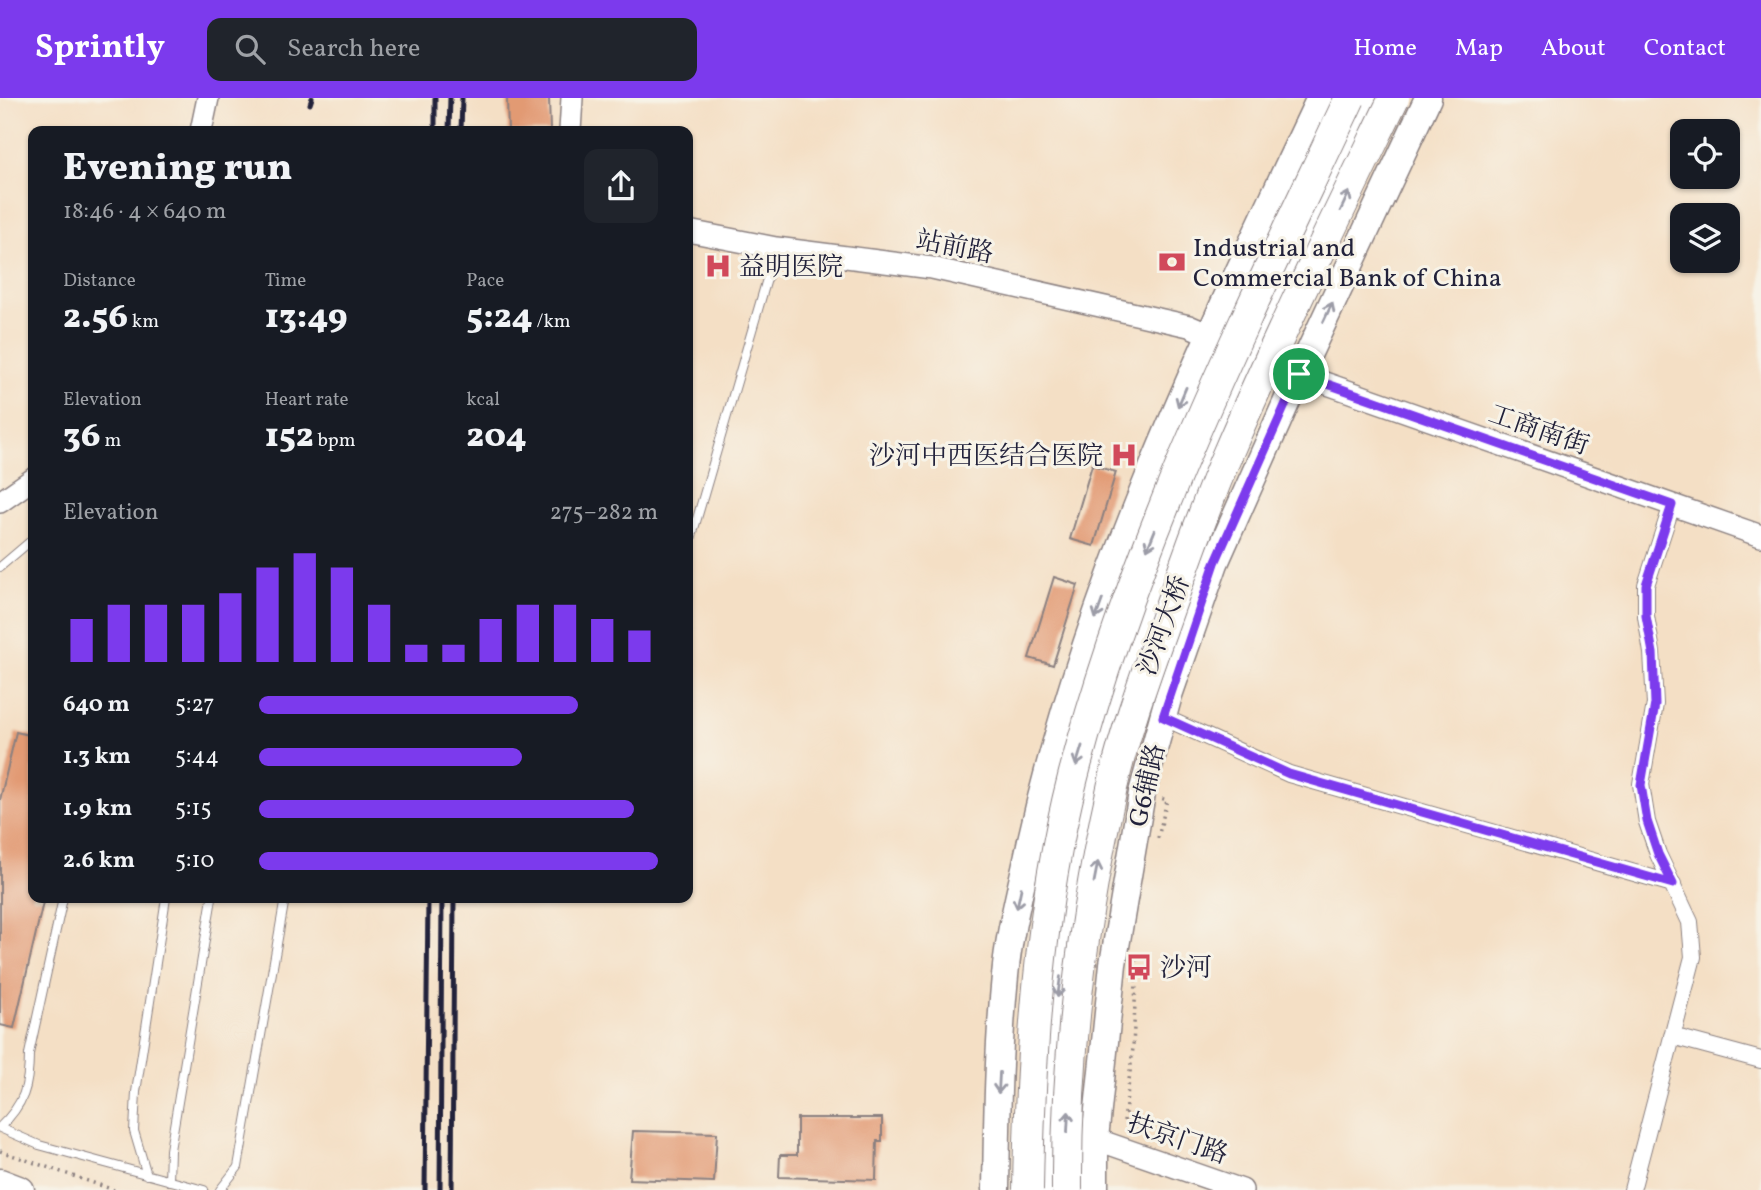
<!DOCTYPE html>
<html lang="en">
<head>
<meta charset="utf-8">
<style>
	:root { --surface:#171b24; --page:#20242c; --text:#f1f3f6; --muted:#9ea1a6; --accent:#7c3aed }
	body { margin:0; font-family:Vollkorn,"Noto Serif SC",serif; background:var(--page); color:var(--text); height:100vh; display:flex; flex-direction:column; font-size:26px; white-space:nowrap }
	* { box-sizing:border-box; margin:0 }
	p { font-size:23px; color:var(--muted) }
	.icon { flex:none; width:38px; height:38px; fill:none; stroke:currentColor; stroke-width:2; stroke-linecap:round; stroke-linejoin:round }
	.map { position:relative; flex:1; overflow:hidden }
	.panel { position:absolute; left:28px; top:28px; width:665px; height:777px; display:flex; flex-direction:column; background:var(--surface); border-radius:14px; box-shadow:0 2px 5px #0004 }
	.panel>* { flex:none }
	.tools { position:absolute; left:1670px; top:21px; display:grid; gap:14px }
	.tools a { display:grid; place-items:center; width:70px; height:70px; border-radius:14px; background:var(--surface); box-shadow:0 2px 5px #0004; font-size:35px }
	.pin { position:absolute; display:grid; place-items:center; width:60px; height:60px; color:#fff; margin:-30px; border:4px solid #fff; border-radius:50%; box-shadow:0 2px 7px #0007 }
	.round { display:grid; place-items:center; flex:none; width:74px; height:74px; border-radius:14px; background:var(--page) }
	.summary { display:flex; align-items:center; justify-content:space-between; height:119px; padding:0 35px }
	h1 { font-size:38px; font-weight:800; line-height:52px }
	.metrics { display:grid; grid-template-columns:repeat(3,1fr); gap:10px; height:119px; padding:7px 35px }
	.metrics div { display:grid; align-content:center }
	.metrics b { font-size:35px; font-weight:800 }
	.metrics small { font-size:19px; font-weight:400 }
	.metrics p { font-size:19px }
	.chart { height:196px; padding:14px 35px }
	.chart p { display:flex; justify-content:space-between }
	.chart svg { width:100%; height:126px; margin-top:7px; stroke:var(--accent); stroke-width:6 }
	ul { padding:0 35px; list-style:none; font-size:23px }
	li { display:grid; grid-template-columns:112px 84px 1fr; align-items:center; height:52px }
	li i { height:18px; border-radius:9px; background:var(--accent) }
	header { display:flex; align-items:center; gap:42px; box-sizing:border-box; height:98px; padding:0 35px; background:var(--accent); color:#fff }
	header strong { font-size:33px }
	nav { display:flex; gap:38px; margin-inline-start:auto; font-size:24px }
	.search { width:490px; height:63px; background:var(--page); display:flex; align-items:center; gap:18px; box-sizing:border-box; padding:0 24px; border-radius:14px; color:var(--muted); font-size:26px }
	.map>svg:first-child { display:block }
	.building { fill:#e29a73 }
	.lines { fill:none; stroke-linecap:round; stroke-linejoin:round }
	.service-casing { stroke:#8b8080; stroke-width:10 }
	.minor-casing { stroke:#8b8080; stroke-width:18 }
	.tertiary-casing { stroke:#8b8080; stroke-width:24 }
	.primary-casing { stroke:#8b8080; stroke-width:29 }
	.path { stroke:#8b8080; stroke-width:3.5; stroke-dasharray:2 5; stroke-linecap:butt }
	.service { stroke:#fff; stroke-width:8 }
	.minor { stroke:#fff; stroke-width:16 }
	.tertiary { stroke:#fff; stroke-width:21 }
	.primary { stroke:#fff; stroke-width:26 }
	.rail { stroke:#22223b; stroke-width:5 }
	.motorway-bridge-casing { stroke:#8b8080; stroke-width:32; stroke-linecap:butt }
	.motorway-bridge { stroke:#fff; stroke-width:30 }
	.oneway { stroke:#9c9ca7 }
	.route-casing { stroke:#fff; stroke-width:14 }
	.route { stroke:#7c3aed; stroke-width:9 }
	.labels { text-anchor:middle; stroke-width:6; stroke-linejoin:round; paint-order:stroke }
	.street-label { font-size:26px; fill:#22223b; stroke:#f7f3e8 }
	.poi-label { font-size:26px; fill:#22223b; stroke:#f7f3e8; text-anchor:start }
</style>
</head>
<body>
<header>
<strong>Sprintly</strong>
<div class="search"><svg class="icon" aria-label="search" viewBox="0 0 24 24"><circle cx="10" cy="10" r="6"/><path d="M15 15l6 6"/></svg>Search here</div>
<nav><a>Home</a><a>Map</a><a>About</a><a>Contact</a></nav>
</header>
<div class="map">
<svg width="1761" height="1092" viewBox="0 0 1761 1092">
	<rect width="100%" height="100%" fill="#f7f3e8"/>
	<filter id="ink" filterUnits="userSpaceOnUse"><feTurbulence type="fractalNoise" baseFrequency=".0143" numOctaves="2"/><feDisplacementMap in="SourceGraphic" scale="14" xChannelSelector="R" yChannelSelector="G"/><feConvolveMatrix kernelMatrix="1 2 1 2 8 2 1 2 1" color-interpolation-filters="sRGB"/></filter>
	<filter id="wash" filterUnits="userSpaceOnUse"><feTurbulence type="fractalNoise" baseFrequency=".00686" numOctaves="4" result="noise"/><feDisplacementMap in="SourceGraphic" scale="28" xChannelSelector="R" yChannelSelector="G"/><feGaussianBlur stdDeviation="1.57" result="paint"/><feColorMatrix in="noise" values="0 0 0 0 0 0 0 0 0 0 0 0 0 0 0 0 0 1.4 0 .05"/><feComposite in="paint" operator="in"/></filter>
	<g filter="url(#wash)">
		<rect width="100%" height="100%" fill="#f4dfc5"/>
		<g id="blocks">
			<!-- building -->
			<path class="building" d="M507,0H549L550,33H508Z
				M1092,367L1116,374L1094,448L1070,441Z
				M1054,479L1078,487L1053,567L1029,560Z
				M16,634L33,638V800H44L14,930L0,927V702Z
				M797,1020H882V1043H877L876,1082L779,1079L780,1057H797Z
				M633,1033L717,1035L714,1084L629,1081Z"/>
		</g>
	</g>
	<g filter="url(#ink)">
		<use href="#blocks" fill-opacity="0" stroke="#8b8080" stroke-width="2"/>
		<g class="lines">
			<!-- service casing -->
			<g class="service-casing">
				<path id="service" d="M689,448L776,150
					M0,469L33,441
					M0,1029C24,1006 29,989 29,956L63,800
					M0,1030L39,1047L204,1092
					M147,1077L134,1033L136,994L166,800
					M169,1083L170,1052L212,800
					M220,1092L238,1069L285,800"/>
			</g>
			<!-- minor casing -->
			<g class="minor-casing">
				<path id="minor" d="M1163,619L1289,676L1673,786
					M1672,938L1761,962
					M1045,1092C1045,960 1062,813 1093,685C1100,659 1109,634 1117,608C1180,397 1277,200 1369,0
					M1632,1092L1693,859L1690,824L1658,756L1647,724L1641,686L1655,606L1652,555L1646,518V487L1672,407"/>
			</g>
			<!-- tertiary casing -->
			<g class="tertiary-casing">
				<path id="tertiary" d="M201,33L208,0
					M570,33L572,0
					M688,133L776,150L932,170L1189,228L1299,276L1761,438
					M0,404L33,381
					M1095,1041L1242,1092"/>
			</g>
			<!-- primary casing -->
			<g class="primary-casing">
				<path id="primary" d="M0,1084L21,1092
					M996,1092C997,1021 998,949 1005,878C1009,832 1022,787 1031,742C1089,482 1207,240 1320,0
					M1095,1092V1041L1113,866L1142,695L1169,597L1215,465L1299,276L1428,0"/>
			</g>
			<!-- path -->
			<path class="path" d="M1158,740L1167,702L1160,700
				M1124,1023L1133,950L1137,861
				M0,1053L114,1092"/>
			<!-- service -->
			<use href="#service" class="service"/>
			<!-- minor -->
			<use href="#minor" class="minor"/>
			<!-- tertiary -->
			<use href="#tertiary" class="tertiary"/>
			<!-- primary -->
			<use href="#primary" class="primary"/>
			<!-- rail -->
			<path class="rail" d="M310,6L312,0
				M435,33V0
				M449,33L450,0
				M461,33L462,0
				M425,1092L428,800
				M440,1092L442,800
				M452,1092L454,800"/>
			<!-- motorway-bridge casing -->
			<g class="motorway-bridge-casing">
				<path id="motorway-bridge" d="M1028,1092C1030,956 1039,811 1073,679C1134,442 1246,221 1350,0
					M1067,1092C1066,957 1082,822 1112,690C1126,628 1149,568 1170,508C1188,458 1206,406 1227,357C1279,236 1337,118 1394,0"/>
			</g>
			<!-- motorway-bridge -->
			<use href="#motorway-bridge" class="motorway-bridge"/>
		</g>
		<!-- one-way arrows -->
		<defs><path id="oneway-shaft" d="M-6 0H5M1.5-3L5.5 0L1.5 3" fill="none" stroke-width="1.6" stroke-linecap="round" stroke-linejoin="round" transform="scale(1.75)"/></defs>
		<g class="oneway">
			<use href="#oneway-shaft" transform="translate(1345 103) rotate(-65)"/>
			<use href="#oneway-shaft" transform="translate(1328 214) rotate(-65)"/>
			<use href="#oneway-shaft" transform="translate(1182 299) rotate(113)"/>
			<use href="#oneway-shaft" transform="translate(1151 442) rotate(112)"/>
			<use href="#oneway-shaft" transform="translate(1099 511) rotate(110)"/>
			<use href="#oneway-shaft" transform="translate(1079 658) rotate(107)"/>
			<use href="#oneway-shaft" transform="translate(1096 774) rotate(-79)"/>
			<use href="#oneway-shaft" transform="translate(1019 800) rotate(102)"/>
			<use href="#oneway-shaft" transform="translate(1059 889) rotate(98)"/>
			<use href="#oneway-shaft" transform="translate(999 985) rotate(93)"/>
			<use href="#oneway-shaft" transform="translate(1068 1024) rotate(-87)"/>
		</g>
	</g>
	<g class="lines" filter="url(#ink)">
		<!-- route casing -->
		<g class="route-casing">
			<path id="route" d="M1299,276L1672,407L1646,487V518L1653,555L1655,606L1641,687L1647,723L1658,756L1673,786L1289,676L1163,619L1215,465Z"/>
		</g>
		<!-- route -->
		<use href="#route" class="route"/>
	</g>
	<!-- icons -->
	<defs>
		<g id="bank-bare" transform="scale(2.1)"><path d="M-6-4H6V4H-6ZM0-2.3a2.3 2.3 0 1 0 0 4.6a2.3 2.3 0 1 0 0-4.6Z" fill="#d1495b" stroke="#f7f3e8" stroke-width="2.5" paint-order="stroke"/></g>
		<g id="hospital-bare" transform="scale(2.1)"><path d="M-5-5h3v3.5h4V-5h3V5h-3V1.5h-4V5h-3Z" fill="#d1495b" stroke="#f7f3e8" stroke-width="2.5" paint-order="stroke"/></g>
		<g id="bus-bare" transform="scale(2.1)"><path d="M-5-6H5V4H4V6H2V4H-2V6H-4V4H-5ZM-3.5-4V0h7V-4ZM-3.5 1.2v1.5H-2V1.2ZM2 1.2v1.5H3.5V1.2Z" fill="#d1495b" stroke="#f7f3e8" stroke-width="2.5" paint-order="stroke"/></g>
	</defs>
	<g fill-rule="evenodd">
		<use href="#bank-bare" x="1172" y="164"/>
		<use href="#hospital-bare" x="718" y="168"/>
		<use href="#hospital-bare" x="1124" y="357"/>
		<use href="#bus-bare" x="1139" y="869"/>
	</g>
	<g class="labels">
		<!-- street labels -->
		<g class="street-label">
			<text transform="translate(955 148) rotate(11)" y="9">站前路</text>
			<text transform="translate(1539 331) rotate(19)" y="9">工商南街</text>
			<text transform="translate(1163 527) rotate(-70)" y="9">沙河大桥</text>
			<text transform="translate(1146 687) rotate(-77)" y="9">G6辅路</text>
			<text transform="translate(1178 1040) rotate(19)" y="9">扶京门路</text>
		</g>
		<!-- poi labels -->
		<g class="poi-label">
			<text x="1193" y="158">Industrial and<tspan x="1193" dy="30">Commercial Bank of China</tspan></text>
			<text x="739" y="177">益明医院</text>
			<text x="1103" y="366" text-anchor="end">沙河中西医结合医院</text>
			<text x="1160" y="878">沙河</text>
		</g>
	</g>
</svg>
<div class="tools">
<a><svg class="icon" aria-label="locate" viewBox="0 0 24 24"><circle cx="12" cy="12" r="6"/><path d="M12 2v4M12 18v4M2 12h4M18 12h4"/></svg></a>
<a><svg class="icon" aria-label="layers" viewBox="0 0 24 24"><path d="M12 4l9 5-9 5-9-5zM3 14l9 5 9-5"/></svg></a>
</div>
<div class="pin" style="left:1299px;top:276px;background:#1e9e55"><svg class="icon" aria-label="arrive" viewBox="0 0 24 24"><path d="M6 21V4h12l-3 4 3 4H6"/></svg></div>
<section class="panel">
<div class="summary"><div><h1>Evening run</h1><p>18:46 · 4 × 640 m</p></div><a class="round"><svg class="icon" aria-label="share" viewBox="0 0 24 24"><path d="M12 15V3M7 8l5-5 5 5M5 13v7h14v-7"/></svg></a></div>
<div class="metrics">
<div><p>Distance</p><b>2.56<small> km</small></b></div>
<div><p>Time</p><b>13:49</b></div>
<div><p>Pace</p><b>5:24<small> /km</small></b></div>
</div>
<div class="metrics">
<div><p>Elevation</p><b>36<small> m</small></b></div>
<div><p>Heart rate</p><b>152<small> bpm</small></b></div>
<div><p>kcal</p><b>204</b></div>
</div>
<div class="chart"><p><span>Elevation</span>275–282 m</p>
<svg viewBox="0 0 160 44" preserveAspectRatio="none"><path d="M5 44V29M15 44V24M25 44V24M35 44V24M45 44V20M55 44V11M65 44V6M75 44V11M85 44V24M95 44V38M105 44V38M115 44V29M125 44V24M135 44V24M145 44V29M155 44V33"/></svg>
</div>
<ul>
<li><b>640 m</b>5:27<i style="width:80%"></i></li>
<li><b>1.3 km</b>5:44<i style="width:66%"></i></li>
<li><b>1.9 km</b>5:15<i style="width:94%"></i></li>
<li><b>2.6 km</b>5:10<i style="width:100%"></i></li>
</ul>
</section>
</div>
</body>
</html>
